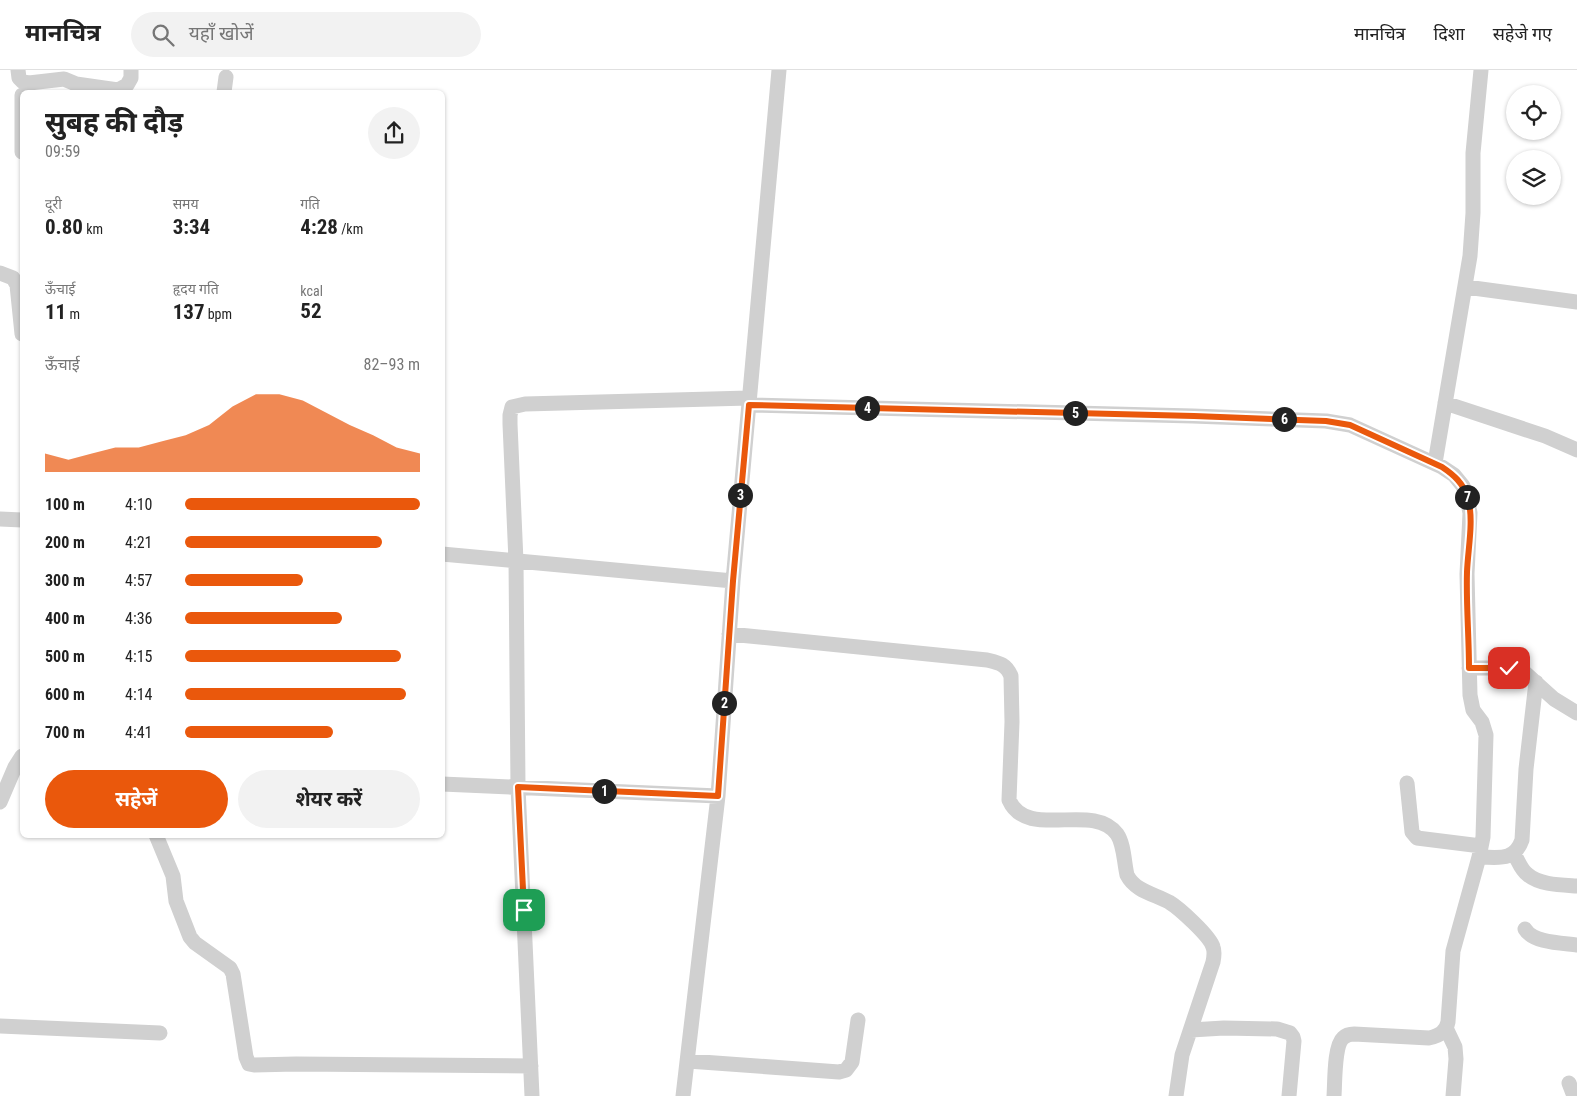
<!DOCTYPE html>
<html lang="hi">
<head>
<meta charset="utf-8">
<style>
	:root { --surface:#fff; --page:#f2f2f2; --text:#222; --muted:#767676; --line:#e0e0e0; --accent:#ea580c }
	body { margin:0; font-family:"Roboto Condensed","Noto Sans Devanagari",sans-serif; background:var(--page); color:var(--text); height:100vh; display:flex; flex-direction:column; font-size:19px; white-space:nowrap }
	* { box-sizing:border-box; margin:0 }
	p { font-size:16px; color:var(--muted) }
	.icon { flex:none; width:28px; height:28px; fill:none; stroke:currentColor; stroke-width:2; stroke-linecap:round; stroke-linejoin:round }
	.map { position:relative; flex:1; overflow:hidden }
	.drawer { position:absolute; left:20px; top:20px; width:425px; height:748px; display:flex; flex-direction:column; background:var(--surface); border-radius:8px; box-shadow:0 1px 4px #0004 }
	.drawer>* { flex:none }
	.controls { position:absolute; left:1506px; top:15px; display:grid; gap:10px }
	.controls a { display:grid; place-items:center; width:55px; height:55px; border-radius:50%; background:var(--surface); box-shadow:0 1px 4px #0004; font-size:25px }
	.pin { position:absolute; display:grid; place-items:center; width:42px; height:42px; color:#fff; margin:-21px; border-radius:10px; box-shadow:0 2px 8px #0006 }
	.km { position:absolute; width:25px; height:25px; margin:-12px; border-radius:50%; background:#222; color:#fff; font-size:14px; line-height:25px; text-align:center }
	.round { display:grid; place-items:center; flex:none; width:52px; height:52px; border-radius:26px; background:var(--page) }
	.summary { display:flex; align-items:center; justify-content:space-between; height:85px; padding:0 25px }
	h1 { font-size:28px; font-weight:700; line-height:38px }
	.figures { display:grid; grid-template-columns:repeat(3,1fr); gap:8px; height:85px; padding:5px 25px }
	.figures div { display:grid; align-content:center }
	.figures b { font-size:21px; font-weight:700 }
	.figures small { font-size:14px; font-weight:400 }
	.figures p { font-size:14px }
	.chart { height:140px; padding:10px 25px }
	.chart p { display:flex; justify-content:space-between }
	.chart svg { width:100%; height:90px; margin-top:5px; fill:var(--accent); opacity:.7 }
	.cta { display:flex; gap:10px; margin-top:auto; padding:10px 25px }
	.cta a { flex:1; height:58px; border-radius:30px; background:var(--accent); color:#fff; font-size:20px; font-weight:700; line-height:58px; text-align:center }
	.cta a+a { background:var(--page); color:var(--text) }
	ul { padding:0 25px; list-style:none; font-size:16px }
	li { display:grid; grid-template-columns:80px 60px 1fr; align-items:center; height:38px }
	li i { height:12px; border-radius:6px; background:var(--accent) }
	header { display:flex; align-items:center; gap:30px; box-sizing:border-box; height:70px; padding:0 25px; background:var(--surface); border-bottom:1px solid var(--line) }
	header strong { font-size:24px }
	nav { display:flex; gap:28px; margin-inline-start:auto; font-size:18px }
	.search { width:350px; height:45px; background:var(--page); display:flex; align-items:center; gap:12px; box-sizing:border-box; padding:0 18px; border-radius:28px; color:var(--muted); font-size:19px }
	.map>svg:first-child { display:block }
	.lines { fill:none; stroke-linecap:round; stroke-linejoin:round }
	.minor { stroke:#d0d0d0; stroke-width:15 }
	.route-casing { stroke:#fff; stroke-width:10 }
	.route { stroke:#ea580c; stroke-width:6 }
</style>
</head>
<body>
<header>
<strong>मानचित्र</strong>
<div class="search"><svg class="icon" aria-label="search" viewBox="0 0 24 24"><circle cx="10" cy="10" r="6"/><path d="M15 15l6 6"/></svg>यहाँ खोजें</div>
<nav><a>मानचित्र</a><a>दिशा</a><a>सहेजे गए</a></nav>
</header>
<div class="map">
<svg width="1577" height="1026" viewBox="0 0 1577 1026">
	<rect width="100%" height="100%" fill="#fff"/>
	<g class="lines">
		<!-- minor -->
		<path class="minor" d="M18,0L19,8L23,12L29,13L64,9L76,14L118,20L127,15L131,8V0
			M224,22L226,7
			M22,25V82
			M0,203L13,208L17,215L22,264
			M1466,217L1577,232
			M1445,333L1545,366L1577,380
			M749,335L1193,346L1326,351L1350,355L1442,397L1454,405L1463,416L1467,428L1470,443L1467,504L1470,625L1473,640L1482,652L1486,665L1483,767L1479,787L1453,881L1448,952C1446,962 1439,966 1429,968L1354,964C1350,964 1346,965 1343,968C1334,976 1335,1013 1334,1026
			M1435,393L1470,186L1473,143V83L1481,0
			M0,449L22,450
			M442,484L733,511
			M729,564L987,590C999,593 1006,594 1011,606L1012,652L1009,730C1027,771 1093,731 1117,764C1124,774 1124,792 1127,805C1135,821 1154,824 1169,832C1179,838 1210,866 1213,877C1215,882 1214,887 1213,892L1182,985L1176,1026
			M1469,598H1509L1523,601L1554,629L1577,643
			M1407,713L1412,762L1417,768L1481,776
			M442,714L718,726
			M0,732L15,697L22,686
			M156,765L173,806L176,831L190,867L195,873L230,898L233,904L246,987L249,994L254,995L296,994L531,996
			M1514,784C1518,790 1521,800 1527,804C1539,815 1561,815 1577,816
			M1479,787C1498,787 1514,792 1522,770L1526,699L1536,612
			M1525,859C1533,873 1562,873 1577,875
			M0,956L160,963
			M1446,958L1455,977L1456,989L1453,1026
			M1191,960L1224,958L1277,959L1290,963L1293,967L1294,971L1289,1026
			M688,991L839,1002L846,1000L852,992L858,950
			M1569,1013L1574,1026
			M532,1026L518,717L516,491L510,354V345L512,337L525,334L749,328
			M683,1026L718,726L733,511L779,0"/>
	</g>
	<g class="lines">
		<!-- route casing -->
		<g class="route-casing">
			<path id="route" d="M524,840L518,717L718,726L733,511L749,335L1194,346L1326,351L1350,355L1442,397C1454,405 1463,413 1468,428C1474,451 1468,478 1467,502C1466,534 1469,566 1469,598H1509"/>
		</g>
		<!-- route -->
		<use href="#route" class="route"/>
	</g>
</svg>
<div class="controls">
<a><svg class="icon" aria-label="locate" viewBox="0 0 24 24"><circle cx="12" cy="12" r="6"/><path d="M12 2v4M12 18v4M2 12h4M18 12h4"/></svg></a>
<a><svg class="icon" aria-label="layers" viewBox="0 0 24 24"><path d="M12 4l9 5-9 5-9-5zM3 14l9 5 9-5"/></svg></a>
</div>
<div class="pin" style="left:524px;top:840px;background:#1e9e55"><svg class="icon" aria-label="arrive" viewBox="0 0 24 24"><path d="M6 21V4h12l-3 4 3 4H6"/></svg></div>
<div class="pin" style="left:1509px;top:598px;background:#d93025"><svg class="icon" aria-label="check" viewBox="0 0 24 24"><path d="M5 12l5 5 9-10"/></svg></div>
<b class="km" style="left:604px;top:721px">1</b>
<b class="km" style="left:724px;top:633px">2</b>
<b class="km" style="left:740px;top:425px">3</b>
<b class="km" style="left:867px;top:338px">4</b>
<b class="km" style="left:1075px;top:343px">5</b>
<b class="km" style="left:1284px;top:349px">6</b>
<b class="km" style="left:1467px;top:427px">7</b>
<section class="drawer">
<div class="summary"><div><h1>सुबह की दौड़</h1><p>09:59</p></div><a class="round"><svg class="icon" aria-label="share" viewBox="0 0 24 24"><path d="M12 15V3M7 8l5-5 5 5M5 13v7h14v-7"/></svg></a></div>
<div class="figures">
<div><p>दूरी</p><b>0.80<small> km</small></b></div>
<div><p>समय</p><b>3:34</b></div>
<div><p>गति</p><b>4:28<small> /km</small></b></div>
</div>
<div class="figures">
<div><p>ऊँचाई</p><b>11<small> m</small></b></div>
<div><p>हृदय गति</p><b>137<small> bpm</small></b></div>
<div><p>kcal</p><b>52</b></div>
</div>
<div class="chart"><p><span>ऊँचाई</span>82–93 m</p>
<svg viewBox="0 0 160 44" preserveAspectRatio="none"><path d="M0 44V35L10 38L20 35L30 32L40 32L50 29L60 26L70 21L80 12L90 6L100 6L110 9L120 15L130 21L140 26L150 32L160 35V44z"/></svg>
</div>
<ul>
<li><b>100 m</b>4:10<i style="width:100%"></i></li>
<li><b>200 m</b>4:21<i style="width:84%"></i></li>
<li><b>300 m</b>4:57<i style="width:50%"></i></li>
<li><b>400 m</b>4:36<i style="width:67%"></i></li>
<li><b>500 m</b>4:15<i style="width:92%"></i></li>
<li><b>600 m</b>4:14<i style="width:94%"></i></li>
<li><b>700 m</b>4:41<i style="width:63%"></i></li>
</ul>
<div class="cta"><a>सहेजें</a><a>शेयर करें</a></div>
</section>
</div>
</body>
</html>
